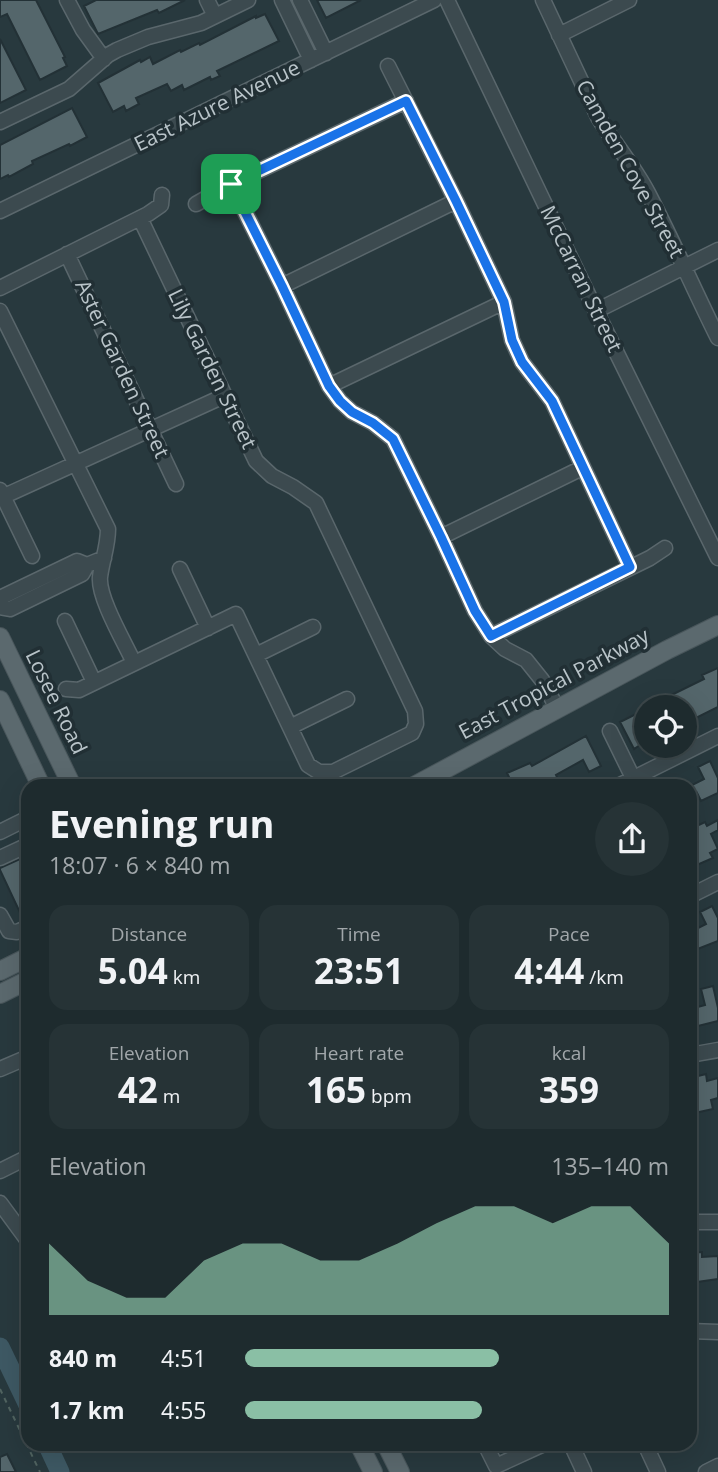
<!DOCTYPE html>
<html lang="en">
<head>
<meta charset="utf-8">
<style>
	:root { --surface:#1e2b2e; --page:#263336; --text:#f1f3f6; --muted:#a1a7aa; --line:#3c474a; --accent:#8abfa5 }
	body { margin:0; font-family:"Open Sans",sans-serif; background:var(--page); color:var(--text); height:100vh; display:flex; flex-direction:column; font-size:26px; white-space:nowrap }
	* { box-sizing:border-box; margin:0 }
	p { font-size:23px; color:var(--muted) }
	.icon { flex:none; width:38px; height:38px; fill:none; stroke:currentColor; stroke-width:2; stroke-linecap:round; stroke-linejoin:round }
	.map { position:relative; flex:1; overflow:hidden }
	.panel { position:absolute; left:21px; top:779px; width:676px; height:672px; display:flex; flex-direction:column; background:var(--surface); border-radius:21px; box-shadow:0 7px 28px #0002,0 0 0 2px var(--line) }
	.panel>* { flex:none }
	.controls { position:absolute; left:634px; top:695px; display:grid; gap:14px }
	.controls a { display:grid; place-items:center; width:63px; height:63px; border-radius:50%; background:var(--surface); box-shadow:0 7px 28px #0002,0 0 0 2px var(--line); font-size:35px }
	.pin { position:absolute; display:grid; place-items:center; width:60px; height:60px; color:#fff; margin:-30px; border-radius:14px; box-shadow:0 4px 10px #0006 }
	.round { display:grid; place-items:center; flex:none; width:74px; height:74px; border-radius:37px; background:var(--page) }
	.headline { display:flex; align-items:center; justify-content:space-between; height:119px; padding:0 28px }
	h1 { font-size:38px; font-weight:700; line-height:52px }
	.metrics { display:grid; grid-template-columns:repeat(3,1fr); gap:10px; height:119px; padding:7px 28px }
	.metrics div { display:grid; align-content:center; border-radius:18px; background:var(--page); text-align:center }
	.metrics b { font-size:35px; font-weight:700 }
	.metrics small { font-size:19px; font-weight:400 }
	.metrics p { font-size:19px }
	.chart { height:196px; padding:14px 28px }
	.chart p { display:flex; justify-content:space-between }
	.chart svg { width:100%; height:126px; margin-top:7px; fill:var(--accent); opacity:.7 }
	ul { padding:0 28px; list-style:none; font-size:23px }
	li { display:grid; grid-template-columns:112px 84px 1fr; align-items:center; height:52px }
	li i { height:18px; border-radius:9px; background:var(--accent) }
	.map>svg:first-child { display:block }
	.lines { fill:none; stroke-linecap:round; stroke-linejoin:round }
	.river { stroke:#3e5964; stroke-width:19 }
	.building { fill:#54666b; stroke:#233136; stroke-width:2 }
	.minor-casing { stroke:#5a676c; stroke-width:17 }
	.major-casing { stroke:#49565b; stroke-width:20 }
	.path { stroke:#516461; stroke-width:2; stroke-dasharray:5 5; stroke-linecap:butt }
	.minor { stroke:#3c4a4f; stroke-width:14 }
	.major { stroke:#5b696e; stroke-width:18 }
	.route-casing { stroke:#fff; stroke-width:14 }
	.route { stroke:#1a73e8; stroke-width:9 }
	.labels { text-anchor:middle; stroke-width:7; stroke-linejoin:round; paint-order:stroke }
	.street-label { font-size:21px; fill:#b9c4c9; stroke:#212f34 }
</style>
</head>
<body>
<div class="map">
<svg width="718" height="1472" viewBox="0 0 718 1472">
	<rect width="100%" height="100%" fill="#28393e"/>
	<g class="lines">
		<!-- river -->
		<path class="river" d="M0,1347L28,1405
			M47,1444L60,1472"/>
	</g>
	<!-- building -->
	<path class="building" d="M0,0H36L65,57L63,58L67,66L40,80L7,14L0,17Z
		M96,0H185L159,13L157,10L98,34L84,6Z
		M317,0H361L326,18Z
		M265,14L279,41L217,71L220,76L211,80L210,77L184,90L182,85L171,91L167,84L136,98L139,104L126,111L124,106L113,112L98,83L140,60L141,62L150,57L153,64L180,50L181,52L199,43L200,45L256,16V18Z
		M0,39L26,90L0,103Z
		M72,108L87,137L70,146L69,144L32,161L33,164L9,177L8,175L0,179V145Z
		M718,668V707L684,724V707H647L704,679L702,675Z
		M646,709V734L640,737L643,743L634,749L620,722Z
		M586,736L601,766L589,772L583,760L556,775L561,786H545L543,782L536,786H497L509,777L507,773L530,763L532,766Z
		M710,761L718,778V793L701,801L697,793L690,797V786L704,779L698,767Z
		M718,820V830L711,834L718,849L710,853L713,858L690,868V829L705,822L707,826Z
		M22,858L28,871V917L23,919L0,870V868Z
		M712,906L718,918V941L690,952V932L706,924L700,912Z
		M713,986L718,1008V1021L690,1028V1009L705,1005L701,989Z
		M706,1074L707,1081L718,1078V1098L711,1100L713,1109L690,1114V1078Z
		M702,1252V1257L718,1256V1279L690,1283V1253Z
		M7,1454L16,1472H0V1457Z"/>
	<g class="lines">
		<!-- minor casing -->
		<g class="minor-casing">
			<path id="minor" d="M67,0L83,30L104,59
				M207,0L215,16
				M282,0L311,60
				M300,0L326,53
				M447,0L596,311L718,558
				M543,0L598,117C614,143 634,166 648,193C673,241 694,290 718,338
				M559,35L629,0
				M388,66L456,201L504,302L512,340L522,362L552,401L630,567
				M0,122L69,89L108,55L117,50L148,37L201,23L248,0
				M231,184L282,286L329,386L340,401L352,412L373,423L393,439L441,537L475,611L491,636L505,649L526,660L542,680L557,708
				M196,204L231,184L406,101
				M0,211L434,0
				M67,254L176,484
				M282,286L456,201
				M0,288L148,214L161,205L162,195
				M0,311L108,529C108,546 102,561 100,577C98,598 125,643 134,663
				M596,311L718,250
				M329,386L504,302
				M0,490L32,556
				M0,498L224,396
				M441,537L582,468
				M180,569L208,628
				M0,601L2,597L77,561L87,565
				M0,607L10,609L82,574L87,565L104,558
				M65,621L94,682
				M491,636L650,558L665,548
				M256,655L313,627
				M66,689L79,690L236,614L308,765L319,772H333L412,733L416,724L415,711L316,503L293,487L272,476L256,461L140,218
				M290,727L347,699
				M610,731L633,778
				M618,786L718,736
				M0,832L28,818
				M0,858L28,845
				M690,896L718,882
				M0,915L9,931L17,932L28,927
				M690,1055L718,1050
				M0,1069L28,1057
				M0,1171L28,1157
				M0,1203L28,1241
				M690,1222H718
				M690,1331L718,1332
				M485,1444L496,1466L544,1444
				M571,1444L584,1472
				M645,1444L658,1472
				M706,1472L718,1466"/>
		</g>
		<!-- major casing -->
		<g class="major-casing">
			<path id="major" d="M0,637L72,786
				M0,700L41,786
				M414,786L667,650L718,625
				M0,971L28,957
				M0,994L28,980
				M359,1444L373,1472
				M386,1444L400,1472"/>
		</g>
		<!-- path -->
		<path class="path" d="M0,1389L40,1472"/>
		<!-- minor -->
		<use href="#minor" class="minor"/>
		<!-- major -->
		<use href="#major" class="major"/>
	</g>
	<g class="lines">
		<!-- route casing -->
		<g class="route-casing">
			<path id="route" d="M406,101L456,201L504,302L512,340L522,362L552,401L630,567L491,636L475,611L441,537L393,439L373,423L352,412L340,401L329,386L282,286L231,184Z"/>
		</g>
		<!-- route -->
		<use href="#route" class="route"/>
	</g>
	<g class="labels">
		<!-- street labels -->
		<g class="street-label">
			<text transform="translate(217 106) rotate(-26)" y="7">East Azure Avenue</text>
			<text transform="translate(630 169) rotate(61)" y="7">Camden Cove Street</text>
			<text transform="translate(581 279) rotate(64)" y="7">McCarran Street</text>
			<text transform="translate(122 369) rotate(65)" y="7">Aster Garden Street</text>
			<text transform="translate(212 369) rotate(64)" y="7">Lily Garden Street</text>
			<text transform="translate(554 684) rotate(-28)" y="7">East Tropical Parkway</text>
			<text transform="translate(56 702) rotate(64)" y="7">Losee Road</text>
		</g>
	</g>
</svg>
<div class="controls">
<a><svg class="icon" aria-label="locate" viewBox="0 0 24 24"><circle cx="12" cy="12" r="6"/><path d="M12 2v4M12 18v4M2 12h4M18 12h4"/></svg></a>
</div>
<div class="pin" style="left:231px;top:184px;background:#1e9e55"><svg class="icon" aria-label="arrive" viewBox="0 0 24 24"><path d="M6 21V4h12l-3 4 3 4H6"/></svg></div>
<section class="panel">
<div class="headline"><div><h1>Evening run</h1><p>18:07 · 6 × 840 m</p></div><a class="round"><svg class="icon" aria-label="share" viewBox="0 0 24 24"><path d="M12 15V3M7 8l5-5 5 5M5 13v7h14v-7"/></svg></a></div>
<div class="metrics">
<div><p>Distance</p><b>5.04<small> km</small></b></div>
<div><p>Time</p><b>23:51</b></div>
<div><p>Pace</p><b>4:44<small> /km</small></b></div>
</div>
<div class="metrics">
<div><p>Elevation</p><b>42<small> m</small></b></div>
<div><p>Heart rate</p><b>165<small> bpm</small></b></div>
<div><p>kcal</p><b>359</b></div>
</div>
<div class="chart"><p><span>Elevation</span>135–140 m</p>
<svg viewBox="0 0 160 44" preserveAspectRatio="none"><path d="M0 44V19L10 32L20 38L30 38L40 25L50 19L60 19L70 25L80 25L90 19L100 12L110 6L120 6L130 12L140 6L150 6L160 19V44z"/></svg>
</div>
<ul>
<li><b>840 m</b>4:51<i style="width:60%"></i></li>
<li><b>1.7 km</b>4:55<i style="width:56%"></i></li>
</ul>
</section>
</div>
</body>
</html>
